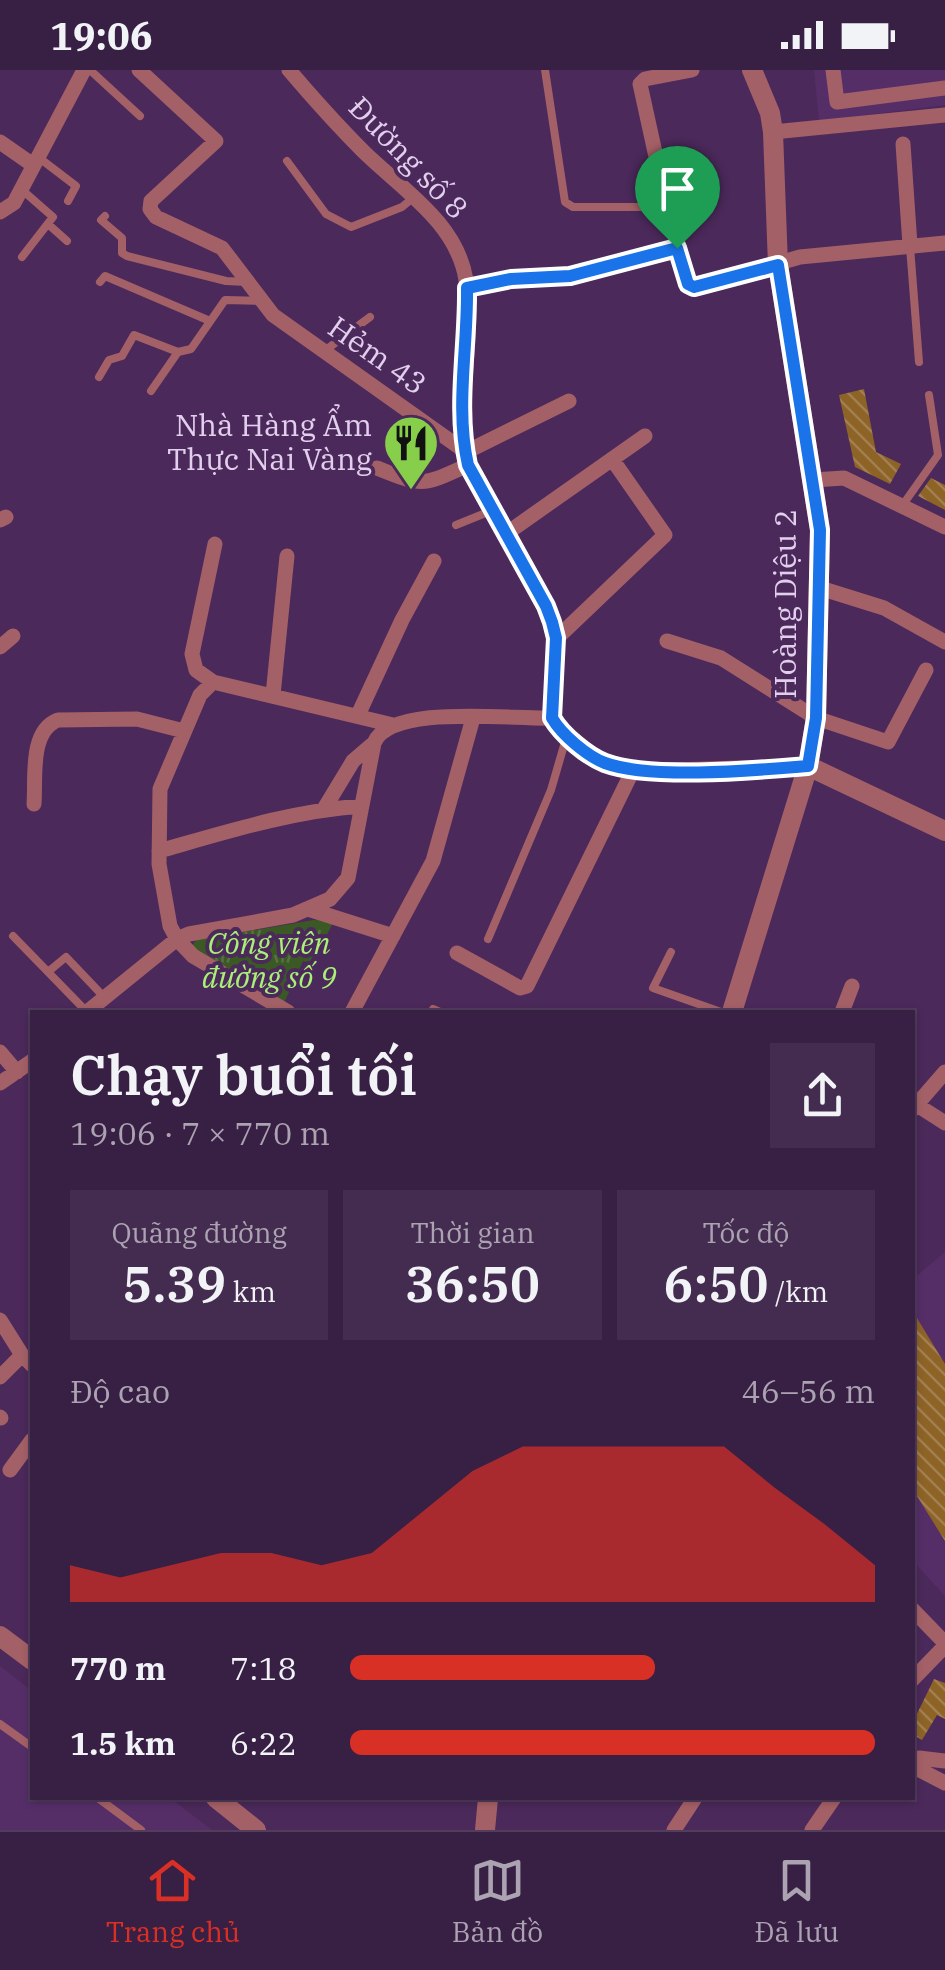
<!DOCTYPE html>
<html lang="vi">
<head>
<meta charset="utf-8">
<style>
	:root { --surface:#381f44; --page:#432c4f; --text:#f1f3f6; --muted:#aba2b2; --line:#523d5d; --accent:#d93025 }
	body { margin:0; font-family:"IBM Plex Serif",serif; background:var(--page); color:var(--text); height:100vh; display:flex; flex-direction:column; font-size:38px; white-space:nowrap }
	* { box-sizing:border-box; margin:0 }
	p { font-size:32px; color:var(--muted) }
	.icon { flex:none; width:55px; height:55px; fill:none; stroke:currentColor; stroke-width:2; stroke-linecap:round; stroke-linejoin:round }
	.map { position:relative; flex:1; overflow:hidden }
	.details { position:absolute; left:30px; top:940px; width:885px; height:790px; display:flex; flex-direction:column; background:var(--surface); border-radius:0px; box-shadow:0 2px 8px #0004,0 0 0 2px var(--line) }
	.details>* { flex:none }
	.pin { position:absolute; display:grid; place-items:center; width:85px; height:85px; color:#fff; margin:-102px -42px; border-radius:50% 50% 50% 0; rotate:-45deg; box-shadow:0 0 10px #0007 }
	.pin .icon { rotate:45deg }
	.round { display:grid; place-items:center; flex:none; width:105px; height:105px; border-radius:0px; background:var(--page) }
	.head { display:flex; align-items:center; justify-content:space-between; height:170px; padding:0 40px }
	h1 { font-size:55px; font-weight:600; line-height:75px }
	.figures { display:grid; grid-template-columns:repeat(3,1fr); gap:15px; height:170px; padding:10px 40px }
	.figures div { display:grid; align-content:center; border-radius:0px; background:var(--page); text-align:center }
	.figures b { font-size:50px; font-weight:600 }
	.figures small { font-size:28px; font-weight:400 }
	.figures p { font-size:28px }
	.chart { height:280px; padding:20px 40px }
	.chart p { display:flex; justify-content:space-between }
	.chart svg { width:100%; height:180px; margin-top:10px; fill:var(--accent); opacity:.7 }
	ul { padding:0 40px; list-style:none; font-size:32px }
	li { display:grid; grid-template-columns:160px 120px 1fr; align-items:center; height:75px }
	li i { height:25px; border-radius:12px; background:var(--accent) }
	.status { display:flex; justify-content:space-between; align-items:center; height:70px; padding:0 50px; background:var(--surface); direction:ltr }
	.status svg { height:28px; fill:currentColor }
	.tab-bar { display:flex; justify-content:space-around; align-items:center; height:140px; border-top:2px solid var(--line); background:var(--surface); font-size:28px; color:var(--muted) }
	.tab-bar a { display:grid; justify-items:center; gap:5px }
	.tab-bar .current { color:var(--accent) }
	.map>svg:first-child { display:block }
	.built { fill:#552e68 }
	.grass { fill:url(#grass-tufts) }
	.building { fill:url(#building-back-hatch) }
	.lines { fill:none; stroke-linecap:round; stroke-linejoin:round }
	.service { stroke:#a46067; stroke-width:8 }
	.minor { stroke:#a46067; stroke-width:15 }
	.tertiary { stroke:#a46067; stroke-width:20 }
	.route-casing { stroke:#fff; stroke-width:20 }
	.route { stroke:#1a73e8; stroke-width:12 }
	.labels { text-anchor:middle; stroke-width:8; stroke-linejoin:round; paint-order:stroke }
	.street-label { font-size:30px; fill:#e2ceed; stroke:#4b295b }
	.poi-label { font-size:30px; fill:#e2ceed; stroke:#4b295b; text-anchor:end }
	.park-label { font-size:30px; font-style:italic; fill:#aaef77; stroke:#4b295b }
</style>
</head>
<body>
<div class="status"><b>19:06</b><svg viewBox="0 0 49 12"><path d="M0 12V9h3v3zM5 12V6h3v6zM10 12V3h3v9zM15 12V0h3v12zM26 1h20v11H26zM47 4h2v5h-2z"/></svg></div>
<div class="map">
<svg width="945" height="1760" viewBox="0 0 945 1760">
	<defs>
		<pattern id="grass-tufts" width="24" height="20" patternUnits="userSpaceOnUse" patternTransform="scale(2.5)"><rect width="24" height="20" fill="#3b5924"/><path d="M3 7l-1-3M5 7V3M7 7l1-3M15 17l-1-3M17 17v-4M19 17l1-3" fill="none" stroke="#577044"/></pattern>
		<pattern id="building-back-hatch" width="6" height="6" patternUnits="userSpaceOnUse" patternTransform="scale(2.5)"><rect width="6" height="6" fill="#8d6326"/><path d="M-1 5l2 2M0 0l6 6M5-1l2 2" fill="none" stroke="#a27f50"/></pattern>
	</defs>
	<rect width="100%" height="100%" fill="#4b295b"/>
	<!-- built -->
	<path class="built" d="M814,0H945V35L819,51Z
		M945,1182V1526L913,1491V1209Z
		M0,1596L32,1621V1728H170L212,1760H0Z"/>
	<!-- grass -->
	<path class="grass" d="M314,850L334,851L312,894L303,891L283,935L196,885L192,876L196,870Z"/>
	<!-- building -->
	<path class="building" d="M864,319L876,382L901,394L890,414L855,397L839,325Z
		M931,408L945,415V440L918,426Z
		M912,1240L945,1294V1471L912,1418Z
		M934,1609L945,1613V1649L937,1645L922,1670L912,1664V1654Z"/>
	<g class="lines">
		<!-- service -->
		<path class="service" d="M90,0L140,46
			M545,0L565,132L573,137H667
			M38,87L76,116L68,131
			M287,91L326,144L351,157L402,137L414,127
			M21,119L53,147L22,187
			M105,146L101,150L122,168V183L127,186L226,211L247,212
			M48,154L67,171
			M910,177L919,292
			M100,212L105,206L210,251
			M467,219L511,209L571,206L677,178
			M323,282L370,247
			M99,307L109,290L122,286L134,265L178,282
			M151,321L178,282L191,279L225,230L261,231
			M902,436L938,385L929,325
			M456,455L493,440
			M13,866L87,942
			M488,869L551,720L567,665
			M671,882L653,918L721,942
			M49,901L66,887L105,928
			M433,939L440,942
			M0,1654L32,1677
			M98,1728L141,1760"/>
		<!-- minor -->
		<path class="minor" d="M139,0L216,71L151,131L150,139L156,147L222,178L273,245L466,382L569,331
			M289,0C312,27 336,54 362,80C400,118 457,152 466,210C476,272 454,333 468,395L546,535C560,575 555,607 553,648L557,656L601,692L640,701L808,696
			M692,0L645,9L640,14L667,137L688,214L695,217L800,187L945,173
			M833,0L837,32L945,18
			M773,62L945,45
			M0,72L33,95
			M903,74L910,175
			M0,142L14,133L84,0
			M377,398C424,417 422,416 468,395
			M813,410L844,408L945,457
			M0,450L6,447
			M507,463L645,366
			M820,518L884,538L945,572
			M557,568L665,465L612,389
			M667,571L721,588L816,648L888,672L926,600
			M0,577L13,566
			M213,612L196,600L192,584L215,474
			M273,625L287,486
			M358,645L402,550L434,491
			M34,734C36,708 29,661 58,650L137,649L184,661
			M324,739L353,691L374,673
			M159,781C226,762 292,741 362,736
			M308,839L393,866
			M457,883L520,918L527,916L633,700
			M87,942L177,869L189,864L293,845L330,829L348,808L374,673C391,633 513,650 553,648
			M288,942L193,886L177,869L170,856L159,794L160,719L200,625L213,612L393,655
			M352,942L433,791L473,648
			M842,942L852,916
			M0,982L17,1002
			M0,1013L32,991
			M917,1035L945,1053
			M912,1040L945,1002
			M0,1250L22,1285L32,1295
			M0,1307L22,1285
			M0,1347L1,1348
			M10,1400L32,1370
			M912,1539L945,1573
			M912,1610L945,1576
			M912,1695L919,1688L945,1691
			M912,1696L945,1713
			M674,1760L695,1728
			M812,1760L834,1728"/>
		<!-- tertiary -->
		<path class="tertiary" d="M808,696L945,761
			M732,942L808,696L816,648L820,460L778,195L773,62L770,43L752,0
			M0,1566L32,1590
			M216,1728L256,1760
			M485,1760L488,1728"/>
	</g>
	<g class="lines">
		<!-- route casing -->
		<g class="route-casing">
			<path id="route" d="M677,178L688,214L694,217L778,195L820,460L816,648L808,696C758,700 651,710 605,693C587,686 562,665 552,648L556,568L552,552L546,536L468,395C455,337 468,277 467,218L511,209L570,206Z"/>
		</g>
		<!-- route -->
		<use href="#route" class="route"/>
	</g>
	<!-- icons -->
	<defs>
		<g id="restaurant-pin" transform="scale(2.875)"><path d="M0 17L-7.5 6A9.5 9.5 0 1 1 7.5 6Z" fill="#87cf4b" stroke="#4b295b"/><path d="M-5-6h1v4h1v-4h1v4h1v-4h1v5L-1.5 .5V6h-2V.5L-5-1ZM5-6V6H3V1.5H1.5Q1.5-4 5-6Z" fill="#111"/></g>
	</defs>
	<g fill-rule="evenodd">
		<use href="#restaurant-pin" x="411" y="373"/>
	</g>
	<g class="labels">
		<!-- street labels -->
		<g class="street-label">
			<text transform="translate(408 88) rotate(46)" y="10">Đường số 8</text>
			<text transform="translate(377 286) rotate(35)" y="10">Hẻm 43</text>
			<text transform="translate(786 534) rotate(-90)" y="10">Hoàng Diệu 2</text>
		</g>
		<!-- poi labels -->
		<g class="poi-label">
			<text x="372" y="366">Nhà Hàng Ẩm<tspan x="372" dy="34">Thực Nai Vàng</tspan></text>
		</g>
		<!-- park labels -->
		<g class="park-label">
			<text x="269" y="884">Công viên<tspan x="269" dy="34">đường số 9</tspan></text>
		</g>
	</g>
</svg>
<div class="pin" style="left:677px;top:178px;background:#1e9e55"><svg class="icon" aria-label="arrive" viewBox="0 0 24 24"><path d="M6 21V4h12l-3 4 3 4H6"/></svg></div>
<section class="details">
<div class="head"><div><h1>Chạy buổi tối</h1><p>19:06 · 7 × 770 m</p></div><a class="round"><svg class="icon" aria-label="share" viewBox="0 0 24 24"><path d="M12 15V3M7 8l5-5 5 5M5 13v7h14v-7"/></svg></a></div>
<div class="figures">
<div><p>Quãng đường</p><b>5.39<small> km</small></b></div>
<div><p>Thời gian</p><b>36:50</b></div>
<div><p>Tốc độ</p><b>6:50<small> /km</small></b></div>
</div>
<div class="chart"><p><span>Độ cao</span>46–56 m</p>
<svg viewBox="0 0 160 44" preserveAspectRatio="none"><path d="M0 44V35L10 38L20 35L30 32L40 32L50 35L60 32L70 22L80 12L90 6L100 6L110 6L120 6L130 6L140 16L150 25L160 35V44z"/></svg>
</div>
<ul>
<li><b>770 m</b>7:18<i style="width:58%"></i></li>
<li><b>1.5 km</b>6:22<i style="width:100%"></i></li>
</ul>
</section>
</div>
<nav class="tab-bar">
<a class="current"><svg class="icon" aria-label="home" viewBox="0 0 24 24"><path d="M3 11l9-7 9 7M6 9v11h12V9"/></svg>Trang chủ</a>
<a><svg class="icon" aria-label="map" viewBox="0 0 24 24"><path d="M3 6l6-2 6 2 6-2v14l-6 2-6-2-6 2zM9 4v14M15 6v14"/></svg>Bản đồ</a>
<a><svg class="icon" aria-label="saved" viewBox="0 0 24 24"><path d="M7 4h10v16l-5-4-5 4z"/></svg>Đã lưu</a>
</nav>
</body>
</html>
